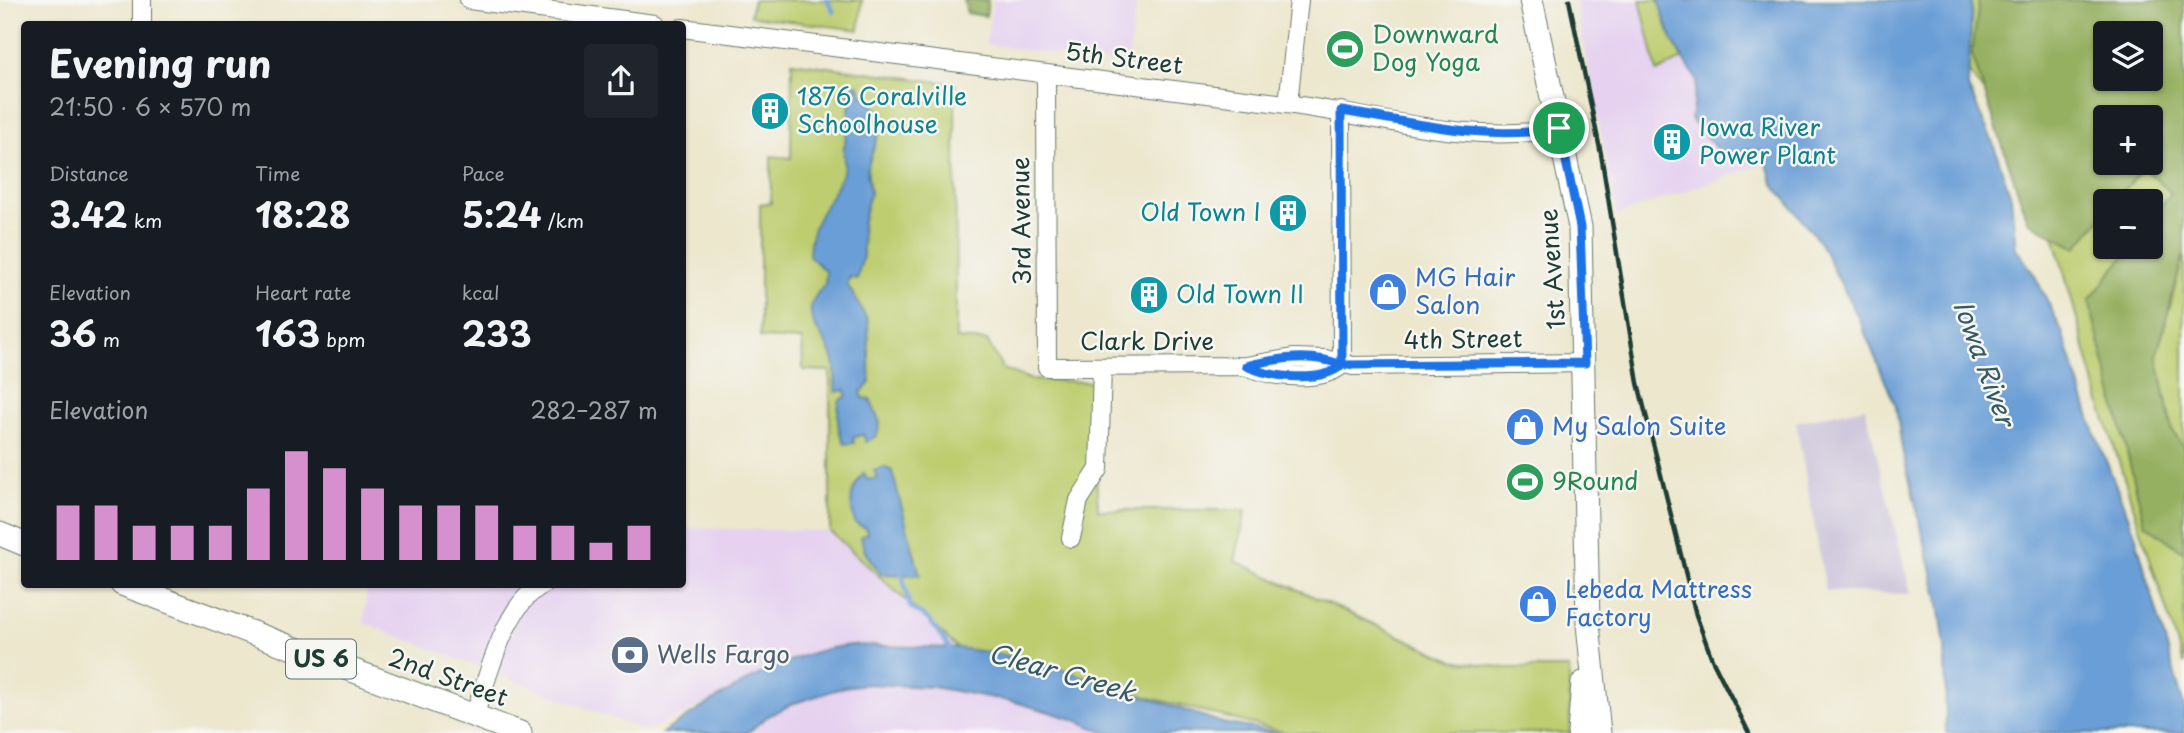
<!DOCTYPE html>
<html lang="en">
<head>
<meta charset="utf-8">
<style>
	:root { --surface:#171b24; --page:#20242c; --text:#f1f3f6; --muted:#9ea1a6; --accent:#d690ce }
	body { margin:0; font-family:"Playpen Sans",sans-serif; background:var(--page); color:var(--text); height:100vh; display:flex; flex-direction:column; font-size:26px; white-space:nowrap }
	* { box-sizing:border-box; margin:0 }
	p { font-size:23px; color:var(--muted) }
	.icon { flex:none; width:38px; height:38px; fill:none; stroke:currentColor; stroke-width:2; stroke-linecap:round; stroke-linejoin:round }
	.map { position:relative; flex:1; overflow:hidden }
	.side { position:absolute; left:21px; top:21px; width:665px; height:567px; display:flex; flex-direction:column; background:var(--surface); border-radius:7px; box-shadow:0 2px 5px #0004 }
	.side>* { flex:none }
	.buttons { position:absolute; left:2093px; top:21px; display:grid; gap:14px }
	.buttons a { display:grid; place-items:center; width:70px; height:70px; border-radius:7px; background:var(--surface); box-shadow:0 2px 5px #0004; font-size:35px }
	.pin { position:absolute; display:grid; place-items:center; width:60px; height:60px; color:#fff; margin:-30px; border:4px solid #fff; border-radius:50%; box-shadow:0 2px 7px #0007 }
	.round { display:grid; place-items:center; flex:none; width:74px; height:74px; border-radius:7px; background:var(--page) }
	.overview { display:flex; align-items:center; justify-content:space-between; height:119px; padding:0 28px }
	h1 { font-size:38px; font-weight:700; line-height:52px }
	.metrics { display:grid; grid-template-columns:repeat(3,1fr); gap:10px; height:119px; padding:7px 28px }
	.metrics div { display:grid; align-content:center }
	.metrics b { font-size:35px; font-weight:700 }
	.metrics small { font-size:19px; font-weight:400 }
	.metrics p { font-size:19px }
	.chart { height:196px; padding:14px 28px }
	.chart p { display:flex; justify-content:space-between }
	.chart svg { width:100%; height:126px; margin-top:7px; stroke:var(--accent); stroke-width:6 }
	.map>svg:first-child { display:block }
	.built { fill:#e6d2f0 }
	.industrial { fill:#c8bfd8 }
	.green { fill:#bdcd70; stroke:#6e8552; stroke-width:2; fill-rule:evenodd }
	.forest { fill:#96b062; stroke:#5a764b; stroke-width:2; fill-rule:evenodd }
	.water { fill:#6b9ed6; stroke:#456e85; stroke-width:2 }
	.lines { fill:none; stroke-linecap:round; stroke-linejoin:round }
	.stream { stroke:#6b9ed6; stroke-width:4.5 }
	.minor-casing { stroke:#67786a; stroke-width:20 }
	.major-casing { stroke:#67786a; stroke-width:25 }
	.minor { stroke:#fff; stroke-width:18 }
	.major { stroke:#fff; stroke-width:23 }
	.rail { stroke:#1f3d34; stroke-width:4.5 }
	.route-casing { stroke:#fff; stroke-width:14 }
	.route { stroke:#1a73e8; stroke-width:9 }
	.labels { text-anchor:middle; stroke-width:5; stroke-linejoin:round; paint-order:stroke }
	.shield { fill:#f6f6f2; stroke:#60746d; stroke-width:2 }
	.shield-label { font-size:23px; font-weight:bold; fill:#1f3d34 }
	.leisure-label { font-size:24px; fill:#27864d; stroke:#f6f6f2; text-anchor:start }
	.street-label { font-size:24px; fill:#1f3d34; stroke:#f6f6f2 }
	.culture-label { font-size:24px; fill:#0d838f; stroke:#f6f6f2; text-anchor:start }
	.shop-label { font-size:24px; fill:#366cbe; stroke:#f6f6f2; text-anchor:start }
	.service-label { font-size:24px; fill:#4e5e75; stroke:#f6f6f2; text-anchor:start }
	.water-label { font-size:26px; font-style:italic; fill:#365a65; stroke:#f6f6f2 }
</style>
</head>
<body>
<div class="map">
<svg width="2184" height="733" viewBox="0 0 2184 733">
	<rect width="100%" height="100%" fill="#f6f6f2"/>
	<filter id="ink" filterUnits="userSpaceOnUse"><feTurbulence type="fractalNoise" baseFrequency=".0143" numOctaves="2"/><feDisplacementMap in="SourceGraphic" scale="14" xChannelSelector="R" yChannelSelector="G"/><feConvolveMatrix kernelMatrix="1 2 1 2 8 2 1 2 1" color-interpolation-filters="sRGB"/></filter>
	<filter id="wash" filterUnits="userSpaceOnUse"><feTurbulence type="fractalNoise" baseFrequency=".00686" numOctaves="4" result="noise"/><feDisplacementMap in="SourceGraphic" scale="28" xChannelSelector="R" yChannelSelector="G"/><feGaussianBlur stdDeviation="1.57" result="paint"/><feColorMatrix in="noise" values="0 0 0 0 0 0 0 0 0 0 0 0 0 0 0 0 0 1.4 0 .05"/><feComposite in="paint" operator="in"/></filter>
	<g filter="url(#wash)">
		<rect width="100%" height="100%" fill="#ece7cd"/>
		<!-- built -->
		<path class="built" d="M993,0H1137L1127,65L986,44Z
			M1575,0H1640L1657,72L1682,59L1697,80L1691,105L1745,149L1763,152L1766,163L1617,215Z
			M683,528L830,531L958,648H826L646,731L364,623L367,585L682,584Z
			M866,684L933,687L1015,702L1073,719L1106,733H747L768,716L792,704L844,687Z"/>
		<!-- industrial -->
		<path class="industrial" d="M1865,407L1911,594L1826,591L1796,422Z"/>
		<!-- green -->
		<path class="green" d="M753,0H862L859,30L750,16Z
			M1640,0H1658L1668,30L1682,59L1657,72Z
			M1916,0H2184V665L2099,399L2033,159ZM2105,33H2151V79H2105ZM2105,117H2151V163H2105ZM2105,201H2151V247H2105Z
			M792,62L955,84L956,339L987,341L1003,369L1032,380L1091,382L1098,510H1246L1235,561L1452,660L1505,668H1569L1570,733H1287L958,648L830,531V371L803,370L802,340L760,338V204L771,203V156L791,158Z"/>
		<!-- forest -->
		<path class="forest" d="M964,0H988L986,16L967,13Z
			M1979,0H2184V253L2157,354L2172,430L2184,448V552L2145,524L2089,301L2131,247H2151V220L2171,193L2144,168L2115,201H2105V213L2076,248L2028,221L1972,55ZM2105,33H2151V79H2105ZM2105,117H2151V163H2105Z"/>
		<!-- water -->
		<path class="water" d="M1658,0H1972L1968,87L1992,140L2011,197L2016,248L2034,274L2061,329L2095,433L2134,531L2184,707V733H1946L1945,647L1938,597L1902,449L1896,407L1859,319L1819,241L1773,183L1763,152L1745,149L1726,160L1691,119L1697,80L1673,42Z
			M858,84L861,93L878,110V136L867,168L870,193L862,224L863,256L857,279L850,277L847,284L868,321L870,383L861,392L863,398L870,399L880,423L877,435L866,442L863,434L853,438L854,443L845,444C837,431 837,417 839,401L847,396L846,390L835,392C835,380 837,365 831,353C818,325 796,315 825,284L826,272L809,255C810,218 829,206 842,175C846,167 843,156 844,148C847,128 853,108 847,88Z
			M884,467L892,471L920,575L881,574L865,552L861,537L867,533L866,528L855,523C849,502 849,490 864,473L868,480L878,478L874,471Z
			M850,645L958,648L994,653L1053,666L1223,723L1280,733H1106L1073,719L1015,702L933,687L866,684L844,687L792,704L768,716L747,733H662C719,697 781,653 850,645Z"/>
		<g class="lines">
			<!-- stream -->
			<path class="stream" d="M827,0L834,12
				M902,574L910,607L929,620L950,648"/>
		</g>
	</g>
	<g filter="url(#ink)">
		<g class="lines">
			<!-- minor casing -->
			<g class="minor-casing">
				<path id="minor" d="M469,0L655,24
					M142,24V0
					M682,28C884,54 1085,79 1286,104C1375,115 1470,146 1559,128
					M1046,74L1047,367L1246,366L1293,358L1325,359L1353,366L1585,363
					M1288,104L1299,0
					M1341,111L1342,365
					M1246,366C1270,377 1321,383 1342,365
					M1071,538L1079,500L1099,469L1102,367
					M474,716C489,676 504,603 544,584"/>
			</g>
			<!-- major casing -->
			<g class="major-casing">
				<path id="major" d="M1531,0L1580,227L1588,624L1599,733
					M0,534L24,544
					M122,584L520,733
					M1579,733L1583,683"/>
			</g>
			<!-- minor -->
			<use href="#minor" class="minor"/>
			<!-- major -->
			<use href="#major" class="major"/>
			<!-- rail -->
			<path class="rail" d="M1569,0L1601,154L1638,383L1696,615L1712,659L1749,733"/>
		</g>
	</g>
	<g class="lines" filter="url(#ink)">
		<!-- route casing -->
		<g class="route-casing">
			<path id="route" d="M1559,128C1486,142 1413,122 1341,111L1342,365C1311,353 1278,358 1246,366C1270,377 1321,384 1342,365L1585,363L1580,227L1559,128"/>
		</g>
		<!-- route -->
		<use href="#route" class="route"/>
	</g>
	<!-- icons -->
	<defs>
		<g id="stadium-disc" transform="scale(2.0125)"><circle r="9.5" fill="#2e9e5b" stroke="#f6f6f2"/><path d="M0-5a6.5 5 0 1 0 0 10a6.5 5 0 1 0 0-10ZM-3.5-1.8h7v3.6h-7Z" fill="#fff"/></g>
		<g id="building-disc" transform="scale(2.0125)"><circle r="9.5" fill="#0f9aa8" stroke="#f6f6f2"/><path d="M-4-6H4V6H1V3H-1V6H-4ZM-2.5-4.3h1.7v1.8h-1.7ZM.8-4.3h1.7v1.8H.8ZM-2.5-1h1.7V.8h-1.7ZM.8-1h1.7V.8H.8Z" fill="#fff"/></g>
		<g id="shop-disc" transform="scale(2.0125)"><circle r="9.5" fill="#3f7fe0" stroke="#f6f6f2"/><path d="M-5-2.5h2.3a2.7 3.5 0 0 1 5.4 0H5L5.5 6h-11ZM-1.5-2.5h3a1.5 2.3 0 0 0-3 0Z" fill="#fff"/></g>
		<g id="bank-disc" transform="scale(2.0125)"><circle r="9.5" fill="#5c6f8a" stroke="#f6f6f2"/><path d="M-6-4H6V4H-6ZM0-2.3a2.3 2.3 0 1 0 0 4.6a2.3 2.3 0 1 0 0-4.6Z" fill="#fff"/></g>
	</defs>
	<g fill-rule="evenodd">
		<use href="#stadium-disc" x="1345" y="49"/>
		<use href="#building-disc" x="770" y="111"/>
		<use href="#building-disc" x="1672" y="142"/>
		<use href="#building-disc" x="1288" y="213"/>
		<use href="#shop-disc" x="1388" y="292"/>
		<use href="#building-disc" x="1149" y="295"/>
		<use href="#shop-disc" x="1525" y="427"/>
		<use href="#stadium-disc" x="1525" y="482"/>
		<use href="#shop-disc" x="1538" y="604"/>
		<use href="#bank-disc" x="630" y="655"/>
	</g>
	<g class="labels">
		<!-- shield labels -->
		<rect class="shield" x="286" y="639.5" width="70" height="39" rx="5"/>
		<g class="shield-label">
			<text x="321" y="667">US 6</text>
		</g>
		<!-- leisure labels -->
		<g class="leisure-label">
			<text x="1372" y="43">Downward<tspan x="1372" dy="28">Dog Yoga</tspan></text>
			<text x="1552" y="490">9Round</text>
		</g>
		<!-- street labels -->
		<g class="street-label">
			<text transform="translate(1124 59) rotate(7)" y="8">5th Street</text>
			<text transform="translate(1022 221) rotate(-91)" y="8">3rd Avenue</text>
			<text transform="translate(1553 269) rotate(-94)" y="8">1st Avenue</text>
			<text transform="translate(1463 340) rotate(-1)" y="8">4th Street</text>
			<text x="1147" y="350">Clark Drive</text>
			<text transform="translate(448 678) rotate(20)" y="8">2nd Street</text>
		</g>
		<!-- culture labels -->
		<g class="culture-label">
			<text x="797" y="105">1876 Coralville<tspan x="797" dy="28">Schoolhouse</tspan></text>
			<text x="1699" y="136">Iowa River<tspan x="1699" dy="28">Power Plant</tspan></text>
			<text x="1261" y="221" text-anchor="end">Old Town I</text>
			<text x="1176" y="303">Old Town II</text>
		</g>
		<!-- shop labels -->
		<g class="shop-label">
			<text x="1415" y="286">MG Hair<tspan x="1415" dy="28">Salon</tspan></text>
			<text x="1552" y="435">My Salon Suite</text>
			<text x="1565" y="598">Lebeda Mattress<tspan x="1565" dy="28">Factory</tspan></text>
		</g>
		<!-- service labels -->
		<g class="service-label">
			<text x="657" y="663">Wells Fargo</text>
		</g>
		<!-- water labels -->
		<g class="water-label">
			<text transform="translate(1984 363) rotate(70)" y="9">Iowa River</text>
			<text transform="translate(1062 673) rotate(16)" y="9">Clear Creek</text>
		</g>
	</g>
</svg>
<div class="buttons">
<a><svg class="icon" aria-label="layers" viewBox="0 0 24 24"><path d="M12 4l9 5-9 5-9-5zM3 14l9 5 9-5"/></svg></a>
<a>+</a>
<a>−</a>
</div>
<div class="pin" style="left:1559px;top:128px;background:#1e9e55"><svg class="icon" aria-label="arrive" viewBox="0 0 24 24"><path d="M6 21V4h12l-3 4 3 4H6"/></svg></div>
<section class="side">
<div class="overview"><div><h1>Evening run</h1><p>21:50 · 6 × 570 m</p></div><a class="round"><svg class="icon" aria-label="share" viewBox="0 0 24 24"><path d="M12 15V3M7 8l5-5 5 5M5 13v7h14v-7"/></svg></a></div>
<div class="metrics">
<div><p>Distance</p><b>3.42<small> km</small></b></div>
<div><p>Time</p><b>18:28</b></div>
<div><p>Pace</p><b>5:24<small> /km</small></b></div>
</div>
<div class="metrics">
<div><p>Elevation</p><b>36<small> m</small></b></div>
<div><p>Heart rate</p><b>163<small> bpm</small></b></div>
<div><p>kcal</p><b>233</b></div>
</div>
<div class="chart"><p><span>Elevation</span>282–287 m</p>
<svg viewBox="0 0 160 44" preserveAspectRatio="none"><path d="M5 44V25M15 44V25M25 44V32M35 44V32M45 44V32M55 44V19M65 44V6M75 44V12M85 44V19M95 44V25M105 44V25M115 44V25M125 44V32M135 44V32M145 44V38M155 44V32"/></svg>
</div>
</section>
</div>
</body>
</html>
